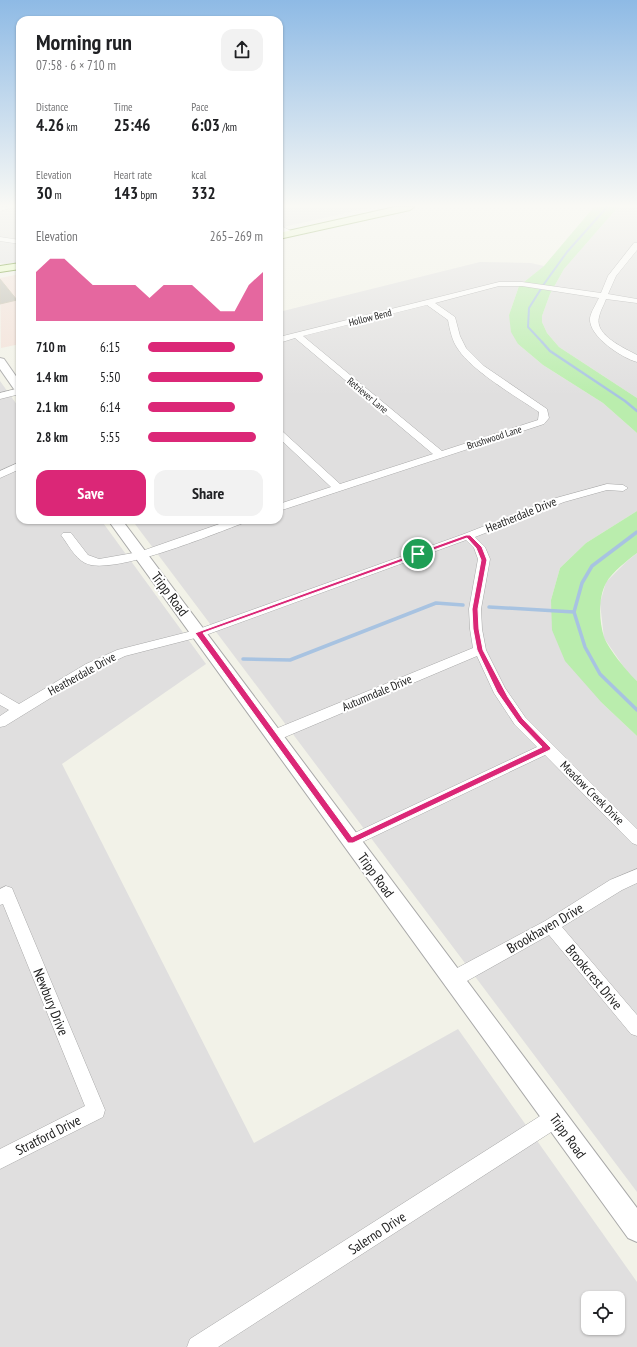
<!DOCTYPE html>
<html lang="en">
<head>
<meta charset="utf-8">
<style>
	:root { --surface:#fff; --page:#f2f2f2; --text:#202124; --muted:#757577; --accent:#db2777 }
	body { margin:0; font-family:"PT Sans Narrow",sans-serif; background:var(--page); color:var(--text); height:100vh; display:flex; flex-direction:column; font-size:15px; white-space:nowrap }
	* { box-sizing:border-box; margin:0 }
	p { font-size:13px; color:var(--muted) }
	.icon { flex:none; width:22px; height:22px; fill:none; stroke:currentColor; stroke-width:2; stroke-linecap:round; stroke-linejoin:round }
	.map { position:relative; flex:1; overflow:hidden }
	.side { position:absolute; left:16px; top:16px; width:267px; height:508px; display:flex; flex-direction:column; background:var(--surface); border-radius:12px; box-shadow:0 1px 3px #0004 }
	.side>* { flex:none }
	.fabs { position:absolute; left:581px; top:1291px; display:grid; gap:8px }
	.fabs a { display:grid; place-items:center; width:44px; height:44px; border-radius:8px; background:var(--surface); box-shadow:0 1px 3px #0004; font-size:20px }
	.pin { position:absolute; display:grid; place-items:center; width:34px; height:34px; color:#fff; margin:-17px; border:2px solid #fff; border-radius:50%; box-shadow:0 1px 4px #0007 }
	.round { display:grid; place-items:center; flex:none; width:42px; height:42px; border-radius:12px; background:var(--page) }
	.summary { display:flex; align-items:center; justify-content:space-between; height:68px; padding:0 20px }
	h1 { font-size:22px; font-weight:700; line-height:30px }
	.stats { display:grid; grid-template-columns:repeat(3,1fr); gap:6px; height:68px; padding:4px 20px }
	.stats div { display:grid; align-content:center }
	.stats b { font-size:17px; font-weight:700 }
	.stats small { font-size:11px; font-weight:400 }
	.stats p { font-size:11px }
	.chart { height:112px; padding:8px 20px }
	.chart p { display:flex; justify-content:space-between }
	.chart svg { width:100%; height:72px; margin-top:4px; fill:var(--accent); opacity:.7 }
	.button { display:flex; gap:8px; margin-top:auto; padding:8px 20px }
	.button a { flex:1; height:46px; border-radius:12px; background:var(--accent); color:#fff; font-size:16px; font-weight:700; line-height:46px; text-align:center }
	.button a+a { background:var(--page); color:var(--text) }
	ul { padding:0 20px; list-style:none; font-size:13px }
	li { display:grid; grid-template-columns:64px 48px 1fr; align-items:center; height:30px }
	li i { height:10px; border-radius:5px; background:var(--accent) }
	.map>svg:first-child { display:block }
	.residential { fill:#e0dfdf; fill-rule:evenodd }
	.commercial { fill:#f3e1d8 }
	.grass { fill:#baedad }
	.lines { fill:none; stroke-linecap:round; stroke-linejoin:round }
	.stream-far2 { stroke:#a8c3e1; stroke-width:2 }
	.stream-far1 { stroke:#a8c3e1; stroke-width:2.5 }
	.stream { stroke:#a8c3e1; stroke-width:3.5 }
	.building { fill:#bfbcb1; stroke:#c5beaa }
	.minor-casing { stroke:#a9a9a9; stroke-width:1 }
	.tertiary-casing { stroke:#a9a9a9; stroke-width:2 }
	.secondary-casing { stroke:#4e8100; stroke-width:2 }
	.minor { fill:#fff; fill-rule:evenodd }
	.tertiary { fill:#fff; fill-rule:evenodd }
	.secondary { fill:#e6fcbc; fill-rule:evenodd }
	.route { fill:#db2777; stroke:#fff; fill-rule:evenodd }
	.labels { text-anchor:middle; stroke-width:4; stroke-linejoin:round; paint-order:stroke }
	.far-street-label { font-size:10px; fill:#222; stroke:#fff }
	.street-label { font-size:12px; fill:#222; stroke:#fff }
	.near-street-label { font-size:14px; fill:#222; stroke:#fff }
</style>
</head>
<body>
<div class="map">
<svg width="637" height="1347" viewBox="0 0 637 1347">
	<rect width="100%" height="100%" fill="#f2f2e8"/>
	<!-- residential -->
	<path class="residential" d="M0,207H20V262L6,264L0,263Z
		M279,207H372L279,228Z
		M618,207H637V398L559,347L547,333L542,322V316L550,294L564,269Z
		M480,262L531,263L544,266L519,286L509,315L518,344L543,365L603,403L637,433V511L586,543L560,568L551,600L602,703L637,736V1192L132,520H279V312Z
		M0,381L20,409V520H101L206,664L62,764L254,1143L458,1029L637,1282V1347H0ZM588,1298H618V1328H588Z
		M637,553V681L628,673L604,638L600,603L606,582L626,562Z"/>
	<!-- commercial -->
	<path class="commercial" d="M20,274V344L1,348L0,278Z"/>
	<!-- grass -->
	<path class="grass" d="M594,207H618L564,269L550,294L542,316V322L547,333L559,347L637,398V433L603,403L543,365L518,344L511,332L509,315L519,286L544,266Z
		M637,511V553C628,560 612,572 606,583C598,598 599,621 604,637C608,648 628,673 637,681V736L602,703L565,661L552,630L551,600L560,568L586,543Z"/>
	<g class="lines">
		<!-- stream-far2 -->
		<path class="stream-far2" d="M543,343L528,327L529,308L544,284L567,252L607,207"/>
		<!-- stream-far1 -->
		<path class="stream-far1" d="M542,342L550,351L625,401L637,411"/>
		<!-- stream -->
		<path class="stream" d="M637,532L592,566L582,583L574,612L585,647L600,674L637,710
			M489,607L574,612
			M243,659L290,660L436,603L463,605"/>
	</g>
	<!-- building -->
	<path class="building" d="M0,279L17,300L0,304Z"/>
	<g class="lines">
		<!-- minor casing -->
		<g class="minor-casing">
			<path id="minor" d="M0,207H10V208L0,211Z
				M279,225L293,232V236H287L279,230Z
				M0,237L20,240V244L0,241Z
				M634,243H637V250L616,276L608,294L637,299V303L606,299C604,305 600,311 599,317C594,335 624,348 637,355V362C622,358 588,336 590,318C591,312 596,304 599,298L522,286H499L435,303L455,317L460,336L466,348L484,366L547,409L549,418L544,424L279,511V504L331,487L279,438V430L282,431L340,484L433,454L295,338L279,343V337L499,282H522L601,293L608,276ZM427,305L448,320C450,330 452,341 458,349C472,371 517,397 539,412L538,420L442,451L303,336Z
				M20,388V394L0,399V393Z
				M20,462V469L0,478V471Z
				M607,484L623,485L628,488L623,491L607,490L564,502L475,537L485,547L490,559L481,609L482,629L486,650L505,688L525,717L637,829V845L632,843L545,755L356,845L351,847L346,845L343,841L346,837L537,747L515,725L494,693L477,656L278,740L273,741L268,740L266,736L268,732L473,648L470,629L469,609L478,559L474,548L466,540L203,636L125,656L96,670L5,726L0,727V716L9,710L0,705V693L19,704L86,664L117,650L196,630L464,534L556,498Z
				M231,520H247L246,522C216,533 111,577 85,563C74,557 68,544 61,535L63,533H71L88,555L99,559L139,552Z
				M637,869V883L622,890L562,927L637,1015V1036L631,1034L549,935L458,986L452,988L446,986L443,980L446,974L545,921L610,880Z
				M6,886L12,888L14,893L105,1110L103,1117L0,1169V1149L85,1106L3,904L0,905V889Z
				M555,1109L562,1111L564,1118L562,1125L218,1347H187L190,1339L548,1111Z"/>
		</g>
		<!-- tertiary casing -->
		<g class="tertiary-casing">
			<path id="tertiary" d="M0,358L4,359L20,382V393L16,392L0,369Z
				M108,520H122L637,1208V1242L628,1238Z"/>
		</g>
		<!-- secondary casing -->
		<g class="secondary-casing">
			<path id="secondary" d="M395,207H414L410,210L279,239V233Z
				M20,263V269L0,272V266Z"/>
		</g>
		<!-- minor -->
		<use href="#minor" class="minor"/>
		<!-- tertiary -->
		<use href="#tertiary" class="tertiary"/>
		<!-- secondary -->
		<use href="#secondary" class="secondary"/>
	</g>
	<!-- sky -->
	<linearGradient id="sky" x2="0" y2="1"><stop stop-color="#8ebae5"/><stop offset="0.52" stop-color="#f9f9f5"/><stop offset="1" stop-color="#f9f9f5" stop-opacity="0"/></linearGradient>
	<rect width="637" height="396" fill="url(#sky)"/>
	<!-- route -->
	<path class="route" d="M466,535H470L482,547L487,560L478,609L479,629L483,650L508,697L523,719L551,748L550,750L353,843H348L195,633ZM467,538L476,548L481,560L472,609L473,629L477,650L497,692L518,722L542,747L352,837L203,633Z"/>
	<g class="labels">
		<!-- far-street labels -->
		<g class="far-street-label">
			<text transform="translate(370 317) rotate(-14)" y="4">Hollow Bend</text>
			<text transform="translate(368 395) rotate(40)" y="4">Retriever Lane</text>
			<text transform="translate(494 437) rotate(-18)" y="4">Brushwood Lane</text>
		</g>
		<!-- street labels -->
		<g class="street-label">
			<text transform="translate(521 515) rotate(-22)" y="4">Heatherdale Drive</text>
			<text transform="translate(82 674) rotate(-29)" y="4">Heatherdale Drive</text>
			<text transform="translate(377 693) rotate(-23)" y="4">Autumndale Drive</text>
			<text transform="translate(592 793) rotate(45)" y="4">Meadow Creek Drive</text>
		</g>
		<!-- near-street labels -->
		<g class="near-street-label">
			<text transform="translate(170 594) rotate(53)" y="5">Tripp Road</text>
			<text transform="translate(376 875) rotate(54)" y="5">Tripp Road</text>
			<text transform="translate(545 928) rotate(-30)" y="5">Brookhaven Drive</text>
			<text transform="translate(594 977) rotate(50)" y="5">Brookcrest Drive</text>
			<text transform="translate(51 1002) rotate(68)" y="5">Newbury Drive</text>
			<text transform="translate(48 1135) rotate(-27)" y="5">Stratford Drive</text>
			<text transform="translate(568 1136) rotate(54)" y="5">Tripp Road</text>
			<text transform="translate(377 1233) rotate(-33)" y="5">Salerno Drive</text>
		</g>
	</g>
</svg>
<div class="fabs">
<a><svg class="icon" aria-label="locate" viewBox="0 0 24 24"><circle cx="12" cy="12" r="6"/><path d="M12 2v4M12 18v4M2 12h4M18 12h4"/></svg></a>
</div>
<div class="pin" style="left:418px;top:554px;background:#1e9e55"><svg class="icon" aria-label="arrive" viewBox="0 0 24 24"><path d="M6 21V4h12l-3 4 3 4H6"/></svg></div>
<section class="side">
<div class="summary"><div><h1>Morning run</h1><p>07:58 · 6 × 710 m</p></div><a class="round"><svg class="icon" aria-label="share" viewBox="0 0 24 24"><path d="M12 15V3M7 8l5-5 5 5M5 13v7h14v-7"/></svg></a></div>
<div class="stats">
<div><p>Distance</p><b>4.26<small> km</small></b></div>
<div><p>Time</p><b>25:46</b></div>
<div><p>Pace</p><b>6:03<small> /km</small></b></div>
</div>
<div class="stats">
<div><p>Elevation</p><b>30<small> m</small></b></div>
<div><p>Heart rate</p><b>143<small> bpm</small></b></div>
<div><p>kcal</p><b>332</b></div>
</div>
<div class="chart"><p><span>Elevation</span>265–269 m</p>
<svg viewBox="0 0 160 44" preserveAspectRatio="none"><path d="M0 44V14L10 6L20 6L30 14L40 22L50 22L60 22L70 22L80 30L90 22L100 22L110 22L120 30L130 38L140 38L150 22L160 14V44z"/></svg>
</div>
<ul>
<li><b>710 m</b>6:15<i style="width:76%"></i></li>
<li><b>1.4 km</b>5:50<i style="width:100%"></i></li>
<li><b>2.1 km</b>6:14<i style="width:76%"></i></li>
<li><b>2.8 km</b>5:55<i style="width:94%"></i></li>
</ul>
<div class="button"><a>Save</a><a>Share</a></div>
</section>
</div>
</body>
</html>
